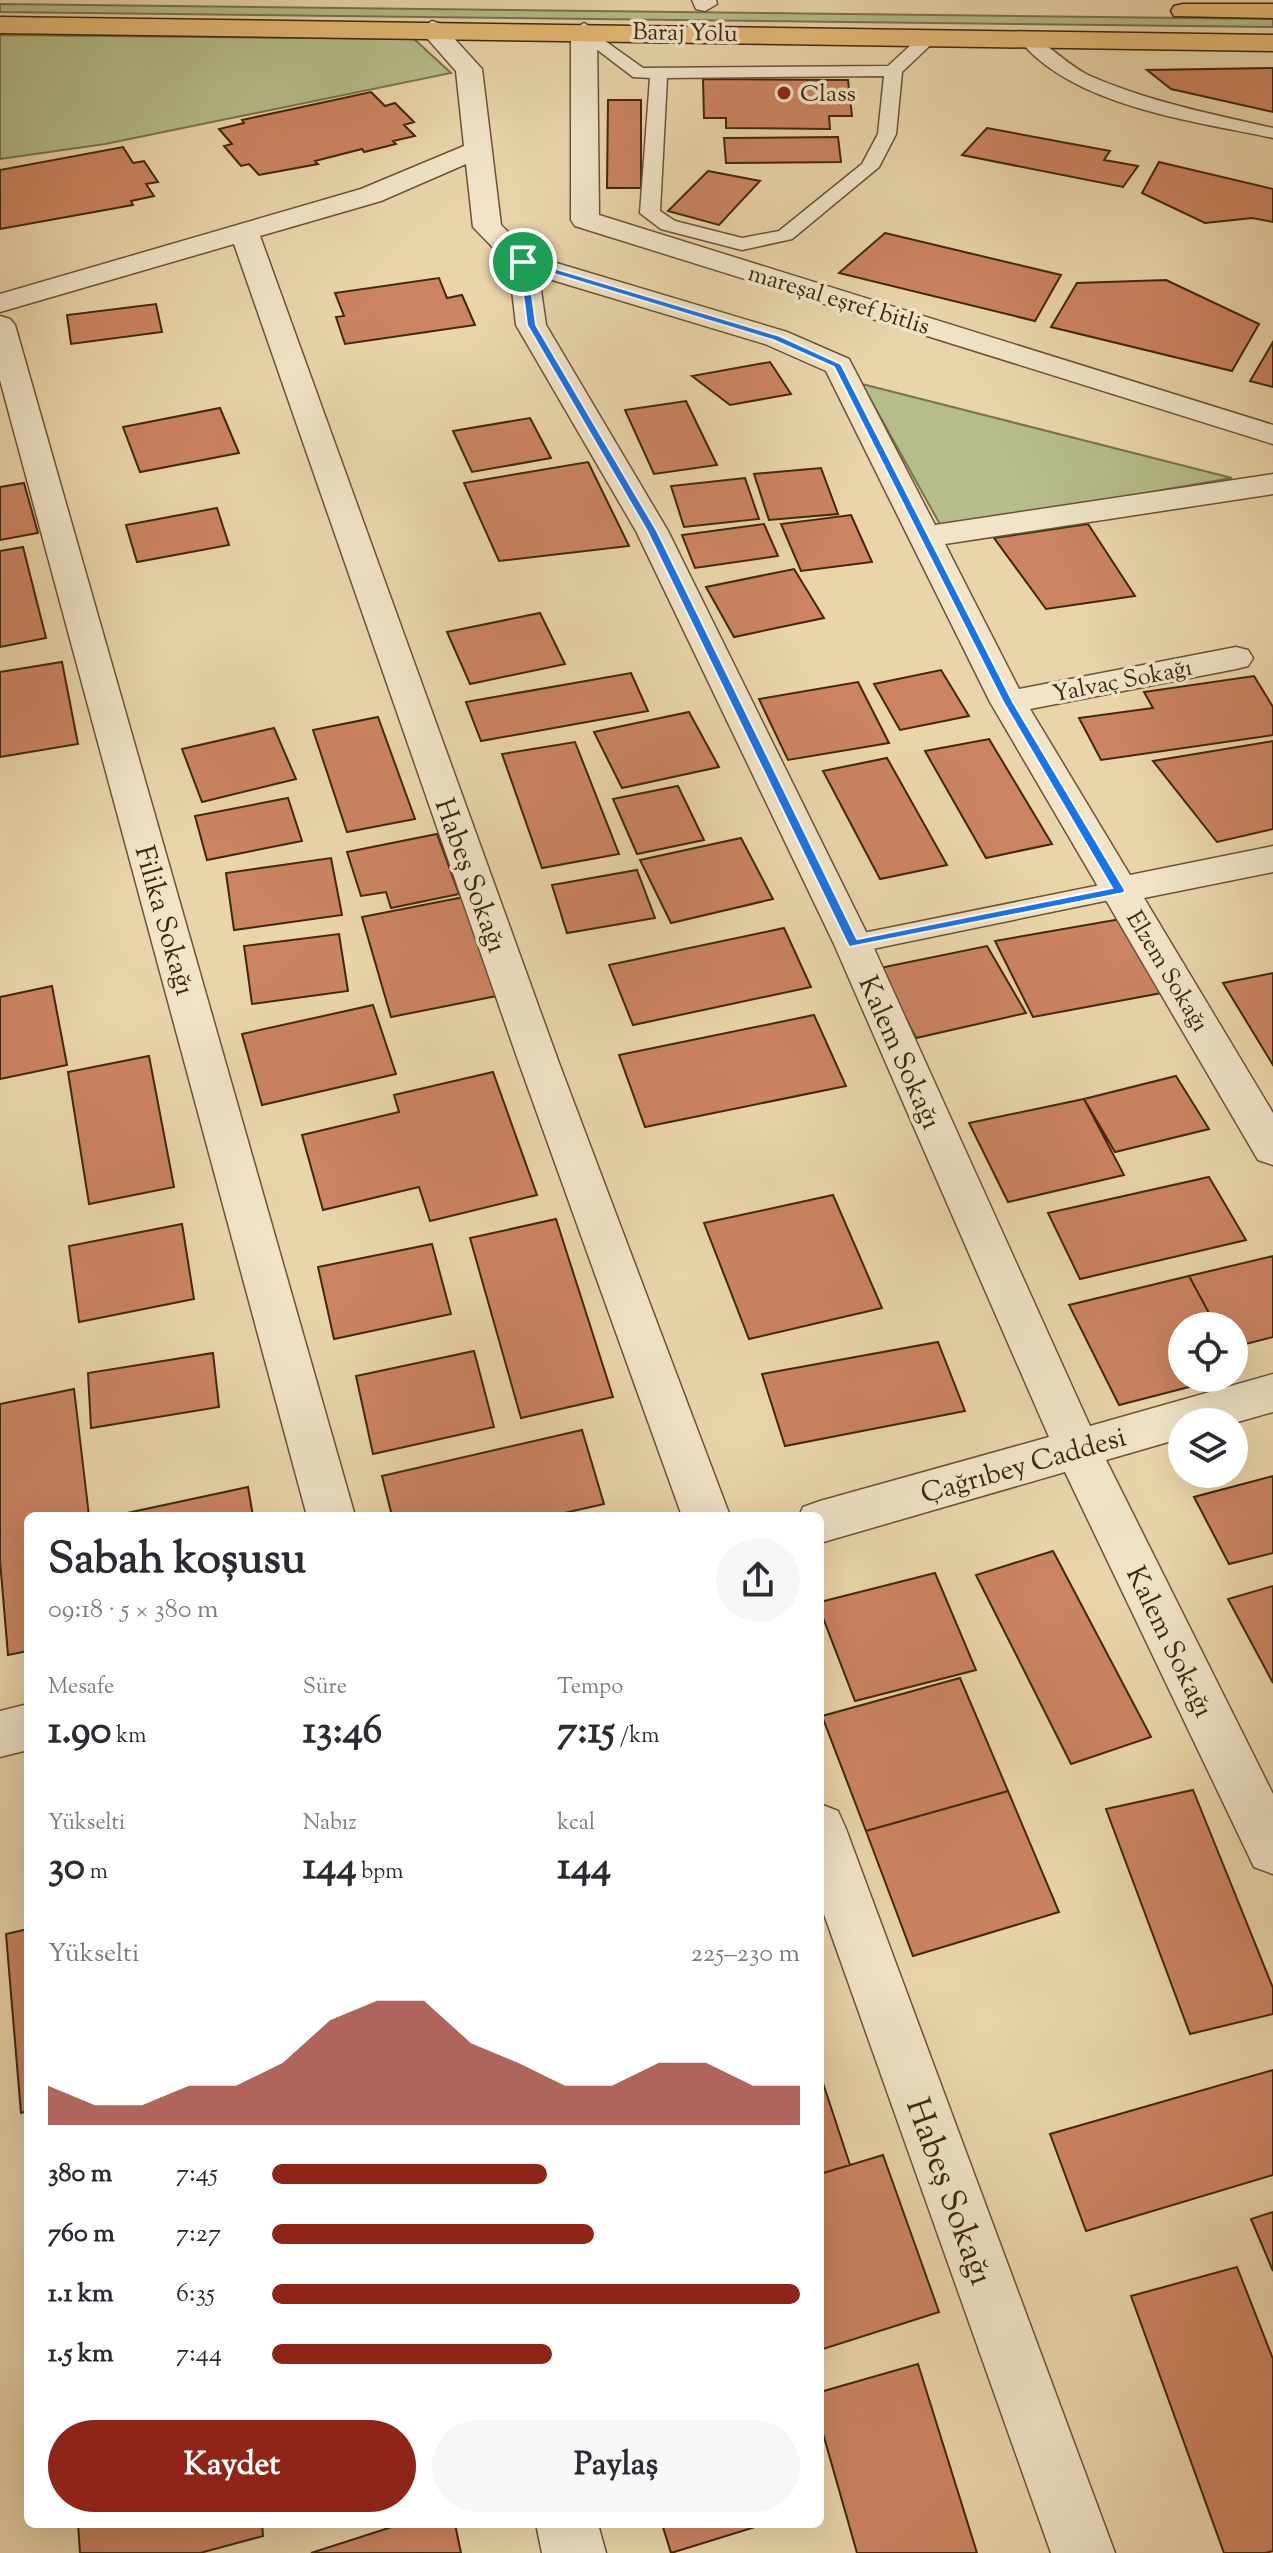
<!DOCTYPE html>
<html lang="tr">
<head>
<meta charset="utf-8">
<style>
	:root { --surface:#fff; --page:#f7f7f7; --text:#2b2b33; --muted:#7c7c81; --accent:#8f2418 }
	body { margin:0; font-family:"Sorts Mill Goudy",serif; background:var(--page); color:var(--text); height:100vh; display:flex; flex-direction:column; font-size:30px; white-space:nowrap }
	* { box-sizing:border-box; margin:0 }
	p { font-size:26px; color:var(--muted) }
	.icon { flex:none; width:44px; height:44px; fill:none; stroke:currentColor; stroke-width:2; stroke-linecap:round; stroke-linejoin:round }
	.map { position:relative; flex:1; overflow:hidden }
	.panel { position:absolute; left:24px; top:1512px; width:800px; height:1016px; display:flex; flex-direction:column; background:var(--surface); border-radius:12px; box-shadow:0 8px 32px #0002 }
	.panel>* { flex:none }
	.tools { position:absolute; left:1168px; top:1312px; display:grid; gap:16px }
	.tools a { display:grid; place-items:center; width:80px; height:80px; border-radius:50%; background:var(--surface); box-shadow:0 8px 32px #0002; font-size:40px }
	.pin { position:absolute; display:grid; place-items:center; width:68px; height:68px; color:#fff; margin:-34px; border:4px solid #fff; border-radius:50%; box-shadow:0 2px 8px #0007 }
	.round { display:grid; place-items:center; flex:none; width:84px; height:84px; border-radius:42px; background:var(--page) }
	.overview { display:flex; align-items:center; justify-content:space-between; height:136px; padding:0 24px }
	h1 { font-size:44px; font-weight:800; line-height:60px }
	.metrics { display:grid; grid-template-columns:repeat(3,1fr); gap:12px; height:136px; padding:8px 24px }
	.metrics div { display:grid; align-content:center }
	.metrics b { font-size:40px; font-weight:800 }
	.metrics small { font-size:22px; font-weight:400 }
	.metrics p { font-size:22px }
	.chart { height:224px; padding:16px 24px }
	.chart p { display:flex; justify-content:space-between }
	.chart svg { width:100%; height:144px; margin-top:8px; fill:var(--accent); opacity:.7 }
	.primary-button { display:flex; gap:16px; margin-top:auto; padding:16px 24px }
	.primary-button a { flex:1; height:92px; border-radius:48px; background:var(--accent); color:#fff; font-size:32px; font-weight:800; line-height:92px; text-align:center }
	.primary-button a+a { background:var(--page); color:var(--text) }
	ul { padding:0 24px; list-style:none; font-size:26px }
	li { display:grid; grid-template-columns:128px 96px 1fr; align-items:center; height:60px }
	li i { height:20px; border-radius:10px; background:var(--accent) }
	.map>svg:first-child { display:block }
	.green { fill:#b5bd8a; stroke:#7b724c; stroke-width:2 }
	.building { fill:#cc8462; stroke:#41260f; stroke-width:2 }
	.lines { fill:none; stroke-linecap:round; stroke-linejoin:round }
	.service-casing { stroke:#6b5236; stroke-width:3 }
	.minor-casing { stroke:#6b5236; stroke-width:3 }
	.primary-casing { stroke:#41260f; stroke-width:3 }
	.service { fill:#f1e4c8; fill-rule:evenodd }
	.minor { fill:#f1e4c8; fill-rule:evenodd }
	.primary { fill:#e5ba75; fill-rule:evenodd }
	.route { fill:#1a73e8; stroke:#fff; stroke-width:2; fill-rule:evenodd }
	.poi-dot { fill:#8f2418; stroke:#f1e4c8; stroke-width:3 }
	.labels { text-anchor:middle; stroke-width:7; stroke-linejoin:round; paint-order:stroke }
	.far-street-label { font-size:24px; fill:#41260f; stroke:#f1e4c8 }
	.far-poi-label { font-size:24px; fill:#41260f; stroke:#f1e4c8; text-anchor:start }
	.street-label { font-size:28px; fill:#41260f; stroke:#f1e4c8 }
	.near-street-label { font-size:34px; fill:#41260f; stroke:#f1e4c8 }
</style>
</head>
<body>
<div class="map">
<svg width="1273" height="2553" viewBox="0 0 1273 2553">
	<rect width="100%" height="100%" fill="#ead5aa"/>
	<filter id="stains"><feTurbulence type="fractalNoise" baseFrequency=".0025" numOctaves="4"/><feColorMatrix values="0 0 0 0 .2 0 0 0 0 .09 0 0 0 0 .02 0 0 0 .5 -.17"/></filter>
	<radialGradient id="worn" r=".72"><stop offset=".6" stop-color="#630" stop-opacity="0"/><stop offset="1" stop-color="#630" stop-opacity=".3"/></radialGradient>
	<!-- green -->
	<path class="green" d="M0,4L1273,19V27L0,12Z
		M0,35L414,39L451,73L105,144L0,159Z
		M862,384L1232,478L942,528Z"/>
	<!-- building -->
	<path class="building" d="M1273,68V112L1171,89L1147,70Z
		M703,79L848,80L852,116H829L830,129L726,128V118H704Z
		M371,92L385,106L395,103L414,122L404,125L415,136L393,141L396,144L364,152L362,149L315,161L318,164L259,175L249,164L241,166L224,146L232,144L219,129L244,123L242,120Z
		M608,100H641V188H607Z
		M987,128L1110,151L1104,160L1138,166L1123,187L962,155Z
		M838,137L841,162L726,163L724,138Z
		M123,147L133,163L144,161L158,182L146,184L154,196L131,201L133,205L0,229V170Z
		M1159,162L1273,189V222L1252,218L1205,223L1142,193Z
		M708,171L760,181L719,225L668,211Z
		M885,233L1061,275L1035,321L839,273Z
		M439,278L447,298L462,295L475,325L345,344L336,317L344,316L335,293Z
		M1166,280L1259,324L1232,371L1051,327L1077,283Z
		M156,304L162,332L71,344L67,315Z
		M1273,342V387L1250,381Z
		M770,362L791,394L730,405L692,376Z
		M686,401L717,465L654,474L625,410Z
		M220,408L239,453L140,472L123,427Z
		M530,418L551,458L472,472L453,431Z
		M588,462L629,546L499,561L464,483Z
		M821,468L838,514L769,520L754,474Z
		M745,478L759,519L684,527L671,486Z
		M24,483L38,533L0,540V487Z
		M217,508L229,545L137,562L126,525Z
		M851,515L872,562L801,571L781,524Z
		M764,524L778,556L695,568L682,535Z
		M1088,524L1135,596L1046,609L994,538Z
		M23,547L46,638L0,647V551Z
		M794,569L824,618L734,637L706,587Z
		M540,613L565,664L470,684L447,632Z
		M62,662L78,744L0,757V672Z
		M941,670L969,716L900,730L874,684Z
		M631,673L648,711L481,741L466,702Z
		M1254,676L1273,707V735L1101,760L1079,718L1153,708L1144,692Z
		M858,682L889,743L788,760L759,699Z
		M689,712L719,767L622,788L594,732Z
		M378,717L415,819L347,832L313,730Z
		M274,728L296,779L202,802L182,749Z
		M989,739L1052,844L986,858L925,751Z
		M1273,741V829L1217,842L1153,761Z
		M575,742L619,854L542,868L502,754Z
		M887,758L947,865L880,879L823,771Z
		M678,786L704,840L637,854L613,799Z
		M288,798L302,841L207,860L195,816Z
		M437,834L459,894L391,908L386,892L361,896L347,852Z
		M741,838L773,899L671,923L640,860Z
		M331,858L342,915L234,930L226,873Z
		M637,870L655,918L567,933L552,885Z
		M469,896L502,995L391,1017L362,917Z
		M1126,918L1167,992L1033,1017L995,941Z
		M784,928L811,987L633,1025L609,965Z
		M339,934L348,991L252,1004L244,946Z
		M987,946L1026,1013L916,1038L880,968Z
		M1273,973V1065L1223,983Z
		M52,986L67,1065L0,1079V997Z
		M373,1005L396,1074L262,1105L242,1034Z
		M814,1015L846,1086L645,1127L619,1055Z
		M149,1056L174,1187L89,1204L68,1072Z
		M493,1072L537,1195L430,1221L419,1187L323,1210L302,1135L399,1112L394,1095Z
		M1176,1076L1209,1129L1115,1152L1084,1099Z
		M1084,1099L1124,1175L1008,1202L969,1123Z
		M1209,1177L1246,1240L1080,1279L1048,1213Z
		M833,1195L882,1308L749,1339L704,1223Z
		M556,1219L613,1397L521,1418L470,1238Z
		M182,1224L194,1299L79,1322L69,1246Z
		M432,1244L451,1314L334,1339L318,1267Z
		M1273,1256V1337L1234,1347V1326H1216L1189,1276Z
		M1189,1276L1216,1326H1182V1378H1224L1119,1405L1069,1305Z
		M938,1342L965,1411L785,1446L762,1374Z
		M474,1351L494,1427L373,1454L356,1376Z
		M213,1353L219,1407L91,1428L88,1373Z
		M74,1389L89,1516H28V1651L8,1655L0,1561V1404Z
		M582,1430L604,1504L551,1516H392L382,1476Z
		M1273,1476V1553L1229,1564L1194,1497Z
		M248,1487L253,1516H113Z
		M1053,1551L1151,1737L1071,1764L976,1575Z
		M935,1573L976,1670L855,1701L820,1610V1602Z
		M1273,1586V1683L1228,1599Z
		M960,1678L1008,1791L866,1831L822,1716Z
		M1193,1790L1273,1988V2014L1190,2034L1106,1809Z
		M1008,1791L1059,1912L913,1956L866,1831Z
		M28,1929V2111L21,2113L6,1934Z
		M1273,2070V2175L1086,2231L1050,2134Z
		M820,2074L850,2165L820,2174Z
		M883,2155L939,2312L820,2350V2174Z
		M1273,2212V2271L1251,2219Z
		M1237,2267L1273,2359V2551L1265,2553H1224L1131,2296Z
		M918,2364L977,2553H857L820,2423V2392Z
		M78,2524H262L263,2536L200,2553H80Z
		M401,2524H455L461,2553H311Z
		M662,2524H765L671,2553Z"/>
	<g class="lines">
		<!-- service casing -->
		<g class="service-casing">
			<path id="service" d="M584,26L643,68L888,66L925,32H937L940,36L902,72L896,134L879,167L792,239L742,250L661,229L640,213L650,78L633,77L578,35L575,31ZM884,76L878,134L862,164L779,231L742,238L675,221L660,211L667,78Z
				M1027,33C1038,36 1069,66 1088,75C1147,101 1210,114 1273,128V138C1194,121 1070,106 1018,38Z
				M1120,881L1129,884L1133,890L1129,896L853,953L844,951L840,944L844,937L853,935Z"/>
		</g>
		<!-- minor casing -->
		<g class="minor-casing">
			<path id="minor" d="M692,0H716L717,4L705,11L696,9Z
				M432,21L441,24L482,69L501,225L533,256L787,332L849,359L935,525L1273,474V494L945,544L1019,689L1236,647L1248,650L1253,658L1248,666L1236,669L1030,709L1130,875L1273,846V872L1144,898L1273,1113V1165L1258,1160L990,702L826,371L765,344L539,276L546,325L668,531L872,944L1090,1426L1273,1374V1412L1234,1423L1182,1422V1438L1106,1460L1273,1794V1874L1254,1867L1065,1472L820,1543V1516H799L803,1507L820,1501L1049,1437L834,944L636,531L516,325L509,264L473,227L466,164L381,201L260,236L559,1063L730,1516H682L519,1063L234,244L0,312V294L361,189L464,146L456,71L419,29Z
				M584,23L597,31L599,215L1273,425V444L575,226L571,220V31Z
				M0,316L10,319L15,325L355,1516H307L0,380Z
				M28,1704V1750L0,1757V1711Z
				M820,1804L838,1811L846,1829L1115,2553H1051L820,1903Z
				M536,2524H598L606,2553H542Z"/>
		</g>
		<!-- primary casing -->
		<g class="primary-casing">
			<path id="primary" d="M1183,4H1273V18L1174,16L1171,11L1174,6Z
				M0,17L1273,35V51L0,33Z"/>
		</g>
		<!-- service -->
		<use href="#service" class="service"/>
		<!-- minor -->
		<use href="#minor" class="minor"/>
		<!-- primary -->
		<use href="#primary" class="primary"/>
	</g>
	<!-- route -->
	<path class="route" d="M523,259L780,336L841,364L1013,702L1125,890L1124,893L849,947L647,531L527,325L519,262ZM528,266L773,340L834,367L1003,702L1112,888L857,939L657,531L536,325Z"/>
	<!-- markers -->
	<circle class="poi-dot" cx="784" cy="93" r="8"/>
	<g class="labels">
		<!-- far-street labels -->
		<g class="far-street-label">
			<text transform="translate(685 32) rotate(1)" y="8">Baraj Yolu</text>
			<text transform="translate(839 299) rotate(17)" y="8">mareşal eşref bitlis</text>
			<text transform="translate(1122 680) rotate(-11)" y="8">Yalvaç Sokağı</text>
			<text transform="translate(1168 971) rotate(59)" y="8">Elzem Sokağı</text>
		</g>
		<!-- far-poi labels -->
		<g class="far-poi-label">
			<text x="800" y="101">Class</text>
		</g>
		<!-- street labels -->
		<g class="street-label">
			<text transform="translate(472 875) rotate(70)" y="10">Habeş Sokağı</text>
			<text transform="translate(166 920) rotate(74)" y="10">Filika Sokağı</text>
			<text transform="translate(901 1052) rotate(66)" y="10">Kalem Sokağı</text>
			<text transform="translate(1023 1464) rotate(-16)" y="10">Çağrıbey Caddesi</text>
			<text transform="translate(1171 1641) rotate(64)" y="10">Kalem Sokağı</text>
		</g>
		<!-- near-street labels -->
		<g class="near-street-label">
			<text transform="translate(951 2191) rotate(70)" y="12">Habeş Sokağı</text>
		</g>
	</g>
	<rect width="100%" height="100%" filter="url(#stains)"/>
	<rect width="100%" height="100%" fill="url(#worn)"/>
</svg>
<div class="tools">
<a><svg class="icon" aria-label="locate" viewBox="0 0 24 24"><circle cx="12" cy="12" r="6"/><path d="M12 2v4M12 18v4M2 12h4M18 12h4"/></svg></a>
<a><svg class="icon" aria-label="layers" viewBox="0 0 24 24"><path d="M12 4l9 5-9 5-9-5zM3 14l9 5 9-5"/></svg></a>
</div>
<div class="pin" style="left:523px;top:262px;background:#1e9e55"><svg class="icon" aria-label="arrive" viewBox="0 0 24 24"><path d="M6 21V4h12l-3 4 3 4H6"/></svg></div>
<section class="panel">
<div class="overview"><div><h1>Sabah koşusu</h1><p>09:18 · 5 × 380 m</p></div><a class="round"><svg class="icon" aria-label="share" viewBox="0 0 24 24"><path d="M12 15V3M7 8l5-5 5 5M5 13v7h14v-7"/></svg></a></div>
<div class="metrics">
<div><p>Mesafe</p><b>1.90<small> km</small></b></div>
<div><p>Süre</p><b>13:46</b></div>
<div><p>Tempo</p><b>7:15<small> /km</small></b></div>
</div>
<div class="metrics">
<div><p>Yükselti</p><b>30<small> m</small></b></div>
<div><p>Nabız</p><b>144<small> bpm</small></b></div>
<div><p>kcal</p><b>144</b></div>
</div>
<div class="chart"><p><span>Yükselti</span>225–230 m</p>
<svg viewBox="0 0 160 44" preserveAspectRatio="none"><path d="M0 44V32L10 38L20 38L30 32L40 32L50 25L60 12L70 6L80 6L90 19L100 25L110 32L120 32L130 25L140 25L150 32L160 32V44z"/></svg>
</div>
<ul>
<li><b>380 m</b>7:45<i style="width:52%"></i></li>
<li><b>760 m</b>7:27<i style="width:61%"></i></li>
<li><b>1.1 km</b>6:35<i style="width:100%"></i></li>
<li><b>1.5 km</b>7:44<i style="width:53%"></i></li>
</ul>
<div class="primary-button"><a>Kaydet</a><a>Paylaş</a></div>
</section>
</div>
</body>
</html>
